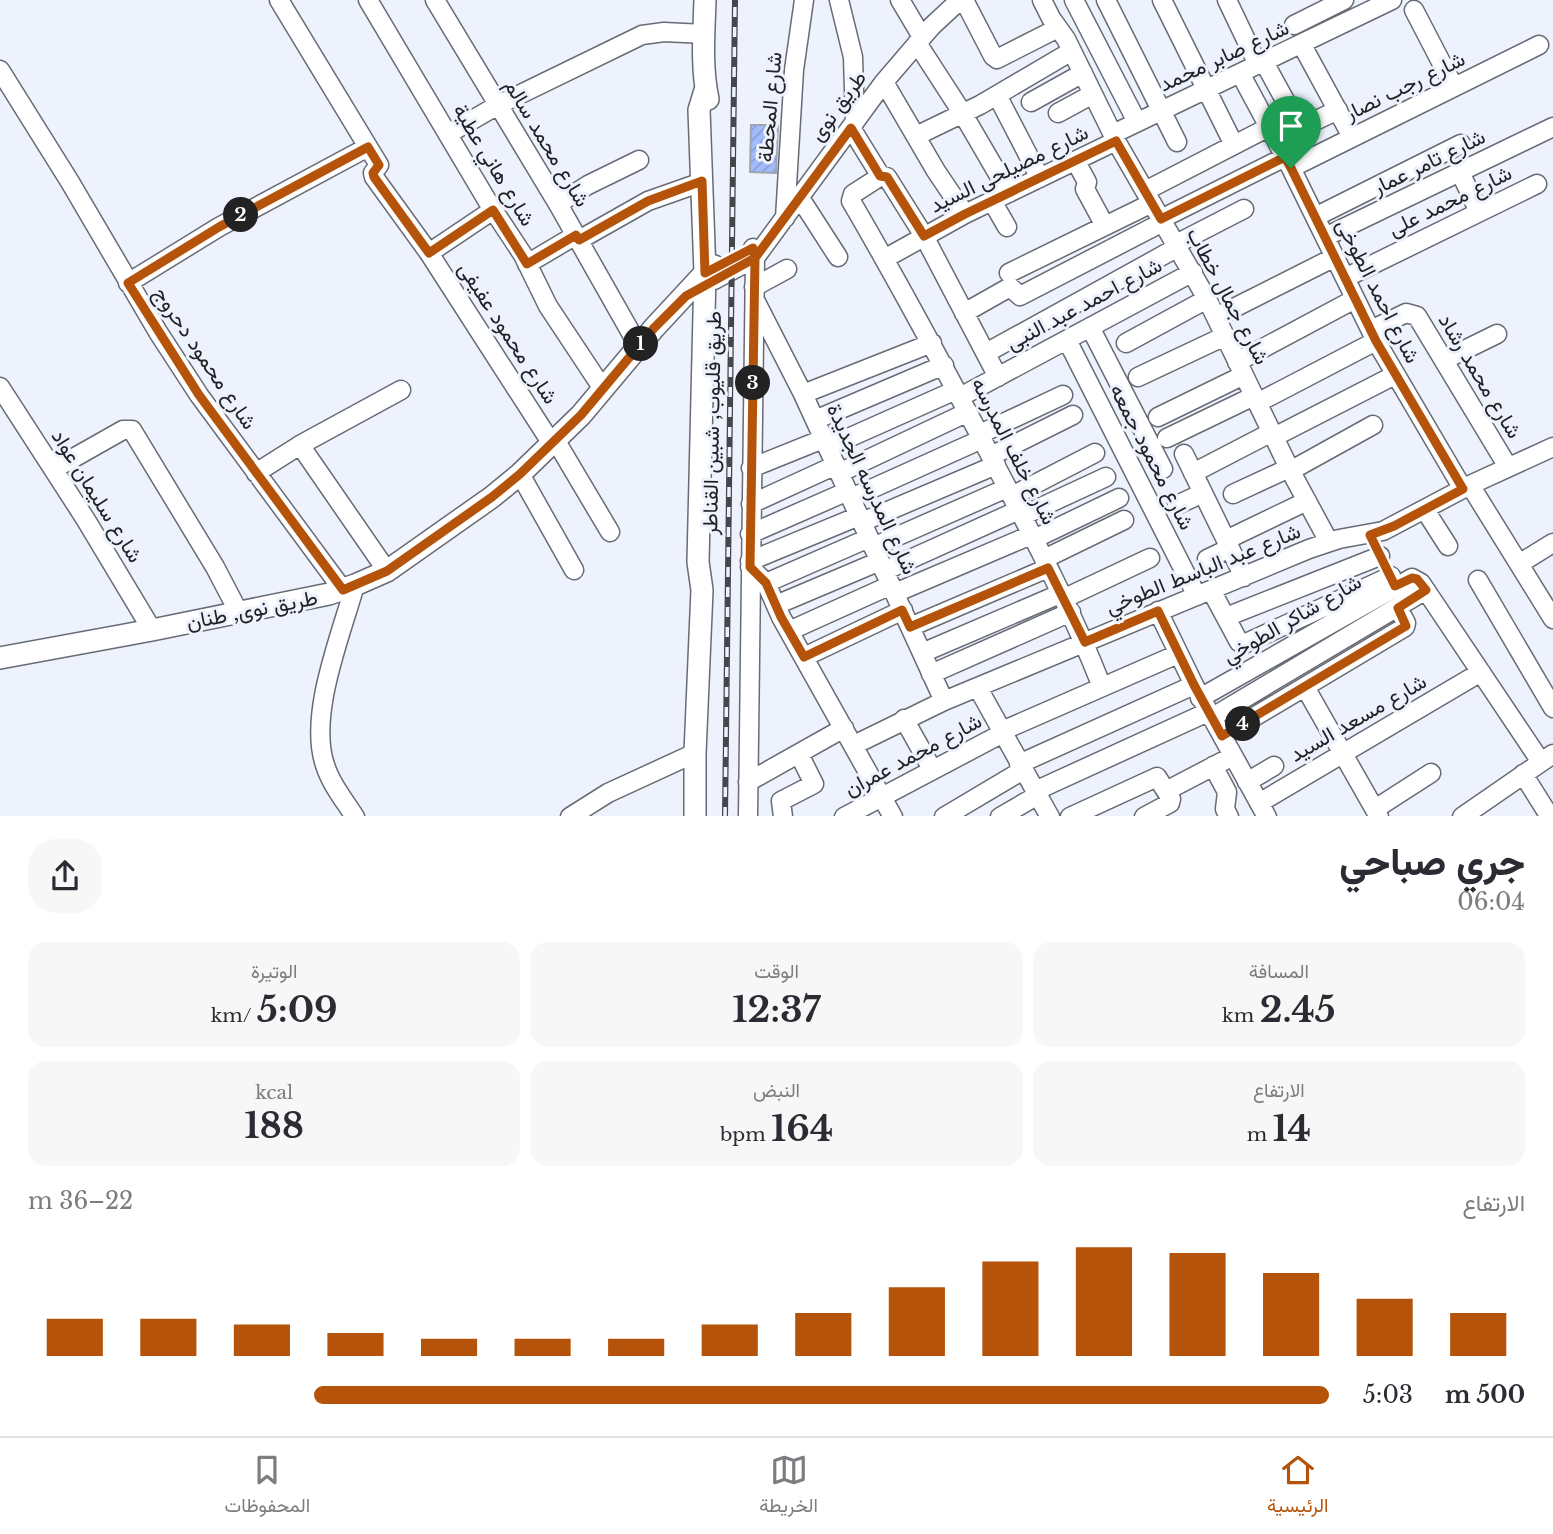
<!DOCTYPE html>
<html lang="ar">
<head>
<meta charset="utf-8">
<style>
	:root { --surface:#fff; --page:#f7f7f7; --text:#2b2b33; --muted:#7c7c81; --line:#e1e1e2; --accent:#b45309 }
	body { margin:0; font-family:"Libre Baskerville",Vazirmatn,serif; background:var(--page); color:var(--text); direction:rtl; height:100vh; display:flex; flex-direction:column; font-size:26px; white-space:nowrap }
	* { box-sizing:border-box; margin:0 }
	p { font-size:23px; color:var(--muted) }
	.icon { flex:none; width:38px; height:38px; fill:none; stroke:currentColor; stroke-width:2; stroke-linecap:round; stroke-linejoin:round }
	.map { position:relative; height:816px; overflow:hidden; direction:ltr }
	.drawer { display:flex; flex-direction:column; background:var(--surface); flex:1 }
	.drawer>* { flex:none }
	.pin { position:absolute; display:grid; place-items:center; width:60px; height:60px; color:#fff; margin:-72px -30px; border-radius:50% 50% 50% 0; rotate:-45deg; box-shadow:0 0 7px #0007 }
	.pin .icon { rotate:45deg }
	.km { position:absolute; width:35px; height:35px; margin:-18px; border-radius:50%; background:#222; color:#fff; font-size:19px; line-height:35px; text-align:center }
	.round { display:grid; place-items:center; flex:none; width:74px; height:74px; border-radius:28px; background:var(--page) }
	.headline { display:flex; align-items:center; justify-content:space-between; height:119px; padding:0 28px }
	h1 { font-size:38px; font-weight:800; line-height:52px }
	.metrics { display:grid; grid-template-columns:repeat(3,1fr); gap:10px; height:119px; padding:7px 28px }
	.metrics div { display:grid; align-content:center; border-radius:18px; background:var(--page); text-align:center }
	.metrics b { font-size:35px; font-weight:800 }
	.metrics small { font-size:19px; font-weight:400 }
	.metrics p { font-size:19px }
	.chart { height:196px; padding:14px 28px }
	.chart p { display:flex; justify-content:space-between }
	.chart svg { width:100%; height:126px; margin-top:7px; stroke:var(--accent); stroke-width:6 }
	ul { padding:0 28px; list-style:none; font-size:23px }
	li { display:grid; grid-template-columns:112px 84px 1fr; align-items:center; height:52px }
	li i { height:18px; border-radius:9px; background:var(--accent) }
	.tabs { display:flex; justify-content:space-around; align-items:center; height:98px; border-top:2px solid var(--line); background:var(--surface); font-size:19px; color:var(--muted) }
	.tabs a { display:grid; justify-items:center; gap:4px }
	.tabs .current { color:var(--accent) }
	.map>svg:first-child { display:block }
	.building { fill:url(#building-hatch); stroke:#a0a4af; stroke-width:2 }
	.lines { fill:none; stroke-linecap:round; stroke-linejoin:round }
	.minor-casing { stroke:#676b75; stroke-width:21 }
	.major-casing { stroke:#676b75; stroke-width:24 }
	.minor { stroke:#fff; stroke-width:18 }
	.major { stroke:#fff; stroke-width:21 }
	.rail-casing { stroke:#45474c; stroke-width:6 }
	.rail { stroke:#edf2fd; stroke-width:3.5; stroke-dasharray:10; stroke-linecap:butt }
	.route-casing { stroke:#fff; stroke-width:14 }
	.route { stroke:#b45309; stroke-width:9 }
	.labels { text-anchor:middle; stroke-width:6; stroke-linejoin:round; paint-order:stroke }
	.street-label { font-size:21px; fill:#212226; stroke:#edf2fd }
</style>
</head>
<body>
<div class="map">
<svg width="1553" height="817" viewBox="0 0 1553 817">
	<defs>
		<pattern id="building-hatch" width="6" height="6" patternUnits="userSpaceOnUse" patternTransform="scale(1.75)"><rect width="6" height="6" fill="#a1bbfb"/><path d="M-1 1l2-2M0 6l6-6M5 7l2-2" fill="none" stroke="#8aa0d7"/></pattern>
	</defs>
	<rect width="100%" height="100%" fill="#edf2fd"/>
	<!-- building -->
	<path class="building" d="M751,125H778L776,173L750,172Z"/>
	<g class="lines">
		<!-- minor casing -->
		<g class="minor-casing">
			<path id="minor" d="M279,0L379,165L373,173L374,177L429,253L552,444
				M368,0L488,202L523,255L548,306L603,389
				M435,0L558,204L639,347
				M839,0L853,57L855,122
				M900,0L922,37
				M964,0L993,56L997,59L1058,28
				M1042,0L1051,18L1066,39L1116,141L1207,299L1289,468L1329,542
				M1074,0L1137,122
				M1106,0L1177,142
				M1162,0L1234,145
				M1227,0L1258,65
				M1414,10L1454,87
				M1294,25L1344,0
				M917,43L963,114L1009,193
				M1302,45L1352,137
				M1264,62L1299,126H1304L1338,110
				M0,70L70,182L158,332L199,395L343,590
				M1240,73L1291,168L1376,341L1463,489
				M884,82L936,171L965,214
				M997,95L1040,178
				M1031,102L1083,73
				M1058,113L1093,94
				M851,128L880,175L887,177L924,236L998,377
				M448,134L498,105L642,35L664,32L704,34
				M1113,134L1392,0
				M916,136L980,105L1072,51
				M1076,162L1087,182L1085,189L1105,226
				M1291,168L1539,45
				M1460,172L1479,212
				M881,176L853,194L851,201C903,290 951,380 999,472C1036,542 1073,613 1102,687
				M1145,191L1269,127
				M800,198L838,257
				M992,201L1007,227
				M558,204L588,185L639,160
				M1315,217L1461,144
				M785,218L794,70L804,0
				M1161,219L1285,157
				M1325,237L1553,127
				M579,240L648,201L702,182
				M1176,244L1244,209
				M429,253L493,210
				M884,259L965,214L1116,141
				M527,264L576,235
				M1009,273L1152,203
				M1345,278L1537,184
				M714,280L755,258L884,82L932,26L960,0
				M128,283L219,227L368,147
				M754,287L787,269
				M756,302L803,394L944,701
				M964,313L1010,287L1020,296L1163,222
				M1216,317L1335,257
				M1090,327L1163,469
				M1371,330L1406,313L1417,316L1508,467
				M1067,340L1197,596
				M1126,343L1207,299
				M986,353L1178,247
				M1444,360L1497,334
				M1237,362L1355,299
				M1138,377L1225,336
				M0,387L86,520L152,630
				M803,394L932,343
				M960,397L1193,272
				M1257,403L1376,341
				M1158,417L1244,375
				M815,420L944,365
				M980,434L1063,395
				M1274,437L1395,375
				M1167,438L1254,396
				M556,441L610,532
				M300,445L387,571
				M828,447L956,390
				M1184,454L1244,577
				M991,456L1073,415
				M751,468L823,439
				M54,469L123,430H132L215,567L238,611
				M1290,471L1373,425
				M256,473L300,445L401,390
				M839,473L968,412
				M1193,473L1272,432
				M520,474L574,570
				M1470,485L1553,619
				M1233,494L1289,468
				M1012,496L1095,453
				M851,498L982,439
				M751,504L836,465
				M1177,505L1203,493
				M1425,510L1448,546
				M1022,516L1106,477
				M862,522L996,465
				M750,534L848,491
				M1034,539L1119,498
				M1226,540L1307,501
				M873,547L1007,488
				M1044,559L1124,520
				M1207,559L1230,548
				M750,561L859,516
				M1519,564L1553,543
				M750,567L766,583L781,617L893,817
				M884,571L1019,510
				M1478,580L1553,708
				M766,583L869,538
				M1211,590L1239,642L1244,644L1391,576
				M895,593L1031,535
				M1065,598L1150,558
				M776,605L880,561
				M1158,611L1194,685L1267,817
				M1226,617L1380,556
				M910,627L1048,568
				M789,631L891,585
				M922,653L1062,593
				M804,657L903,610
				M931,674L1071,612
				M1305,687L1379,817
				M978,688L1050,817
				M1200,698L1412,578L1421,583L1541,762
				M1211,718L1426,590
				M904,719L932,769
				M1002,731L1178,654
				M1222,736L1405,627L1406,623L1398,608
				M854,745L944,701L1309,549L1339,539L1383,531L1470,485L1553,447
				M1019,764L1194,685
				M1213,766L1227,792L1225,809L1229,817
				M1523,774L1550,817
				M748,782L844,728
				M1247,782L1274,766
				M1035,791L1208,712
				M1166,791L1233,756
				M1259,803L1481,672
				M1375,809L1431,773
				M355,817C344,800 331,784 325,765C308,715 341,635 355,585
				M570,817L608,793L695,753
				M748,817L755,258L753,248
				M783,817L781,801L814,784L799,754
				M844,817L1003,733
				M944,817L1023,770
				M1000,817L1038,795
				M1070,817L1157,777L1171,799L1170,803L1144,817
				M1462,817L1553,754"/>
		</g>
		<!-- major casing -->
		<g class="major-casing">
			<path id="major" d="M705,0C704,32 701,67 708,99
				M0,658L152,630L329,594L355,585L387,571L492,497L520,474L581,415L654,328L705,273L714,266
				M695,817V753L702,590L698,562L705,273L699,110L706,87"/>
		</g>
		<!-- minor -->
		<use href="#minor" class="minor"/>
		<!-- major -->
		<use href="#major" class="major"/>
		<!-- rail casing -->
		<g class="rail-casing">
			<path id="rail" d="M725,817L735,0"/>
		</g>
		<!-- rail -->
		<use href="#rail" class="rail"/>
	</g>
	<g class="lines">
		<!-- route casing -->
		<g class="route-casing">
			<path id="route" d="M1291,168L1285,157L1161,219L1116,141L965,214L924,236L887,177L880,176L851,128L755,258L686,296L654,328L581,415L520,474L492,497L387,571L343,590L199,395L128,283L219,227L368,147L379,165L373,173L374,177L429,253L493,210L527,264L576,235L579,240L648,201L702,181L705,273L753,248L755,258L750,567L766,583L781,617L804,657L902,610L910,627L1048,568L1085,642L1158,611L1194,685L1222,736L1406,626L1398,608L1426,590L1417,579L1412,578L1395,586L1370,535L1394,526L1463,489L1376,341L1291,168"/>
		</g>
		<!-- route -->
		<use href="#route" class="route"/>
	</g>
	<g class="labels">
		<!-- street labels -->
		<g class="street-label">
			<text transform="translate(1224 56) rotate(-25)" y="7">شارع صابر محمد</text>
			<text transform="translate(1405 86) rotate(-26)" y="7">شارع رجب نصار</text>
			<text transform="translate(838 106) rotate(-54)" y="7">طريق نوى</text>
			<text transform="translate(770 107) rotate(-85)" y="7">شارع المحطة</text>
			<text transform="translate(547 143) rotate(59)" y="7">شارع محمد سالم</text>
			<text transform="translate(1429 162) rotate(-26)" y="7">شارع تامر عمار</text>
			<text transform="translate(494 165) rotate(59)" y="7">شارع هاني عطية</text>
			<text transform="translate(1009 169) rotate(-26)" y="7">شارع مصيلحى السيد</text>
			<text transform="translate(1450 201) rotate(-26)" y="7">شارع محمد على</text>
			<text transform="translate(1378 291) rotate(63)" y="7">شارع احمد الطوخى</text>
			<text transform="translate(1228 296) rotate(62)" y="7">شارع جمال خطاب</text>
			<text transform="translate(1084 304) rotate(-28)" y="7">شارع احمد عبد النبى</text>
			<text transform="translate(508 333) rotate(57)" y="7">شارع محمود عفيفى</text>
			<text transform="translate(205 358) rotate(56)" y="7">شارع محمود دحروج</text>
			<text transform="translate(1480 376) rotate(59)" y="7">شارع محمد رشاد</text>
			<text transform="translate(712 423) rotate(-89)" y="7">طريق قليوب, شبين القناطر</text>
			<text transform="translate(1014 451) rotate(63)" y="7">شارع خلف المدرسه</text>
			<text transform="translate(1152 457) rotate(63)" y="7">شارع محمود جمعه</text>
			<text transform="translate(872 489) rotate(65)" y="7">شارع المدرسه الجديدة</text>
			<text transform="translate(97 496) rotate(58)" y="7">شارع سليمان عواد</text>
			<text transform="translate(1203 569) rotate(-22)" y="7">شارع عبد الباسط الطوخي</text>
			<text transform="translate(252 610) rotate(-11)" y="7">طريق نوى, طنان</text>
			<text transform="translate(1292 619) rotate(-30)" y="7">شارع شاكر الطوخي</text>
			<text transform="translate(1358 718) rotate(-30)" y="7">شارع مسعد السيد</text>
			<text transform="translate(913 755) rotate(-28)" y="7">شارع محمد عمران</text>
		</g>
	</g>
</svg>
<div class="pin" style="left:1291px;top:168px;background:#1e9e55"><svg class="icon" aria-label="arrive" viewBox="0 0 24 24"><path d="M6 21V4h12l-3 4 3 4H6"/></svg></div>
<b class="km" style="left:641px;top:344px">1</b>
<b class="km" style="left:241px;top:215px">2</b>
<b class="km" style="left:753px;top:383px">3</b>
<b class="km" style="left:1243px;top:724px">4</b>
</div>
<section class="drawer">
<div class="headline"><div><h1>جري صباحي</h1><p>06:04</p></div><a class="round"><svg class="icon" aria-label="share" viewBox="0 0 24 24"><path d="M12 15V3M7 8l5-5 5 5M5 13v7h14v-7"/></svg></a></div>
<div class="metrics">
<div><p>المسافة</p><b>2.45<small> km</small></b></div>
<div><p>الوقت</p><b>12:37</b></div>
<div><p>الوتيرة</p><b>5:09<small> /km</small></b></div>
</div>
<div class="metrics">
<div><p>الارتفاع</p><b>14<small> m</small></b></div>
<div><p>النبض</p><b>164<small> bpm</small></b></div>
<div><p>kcal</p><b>188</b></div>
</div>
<div class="chart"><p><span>الارتفاع</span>22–36 m</p>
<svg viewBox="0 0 160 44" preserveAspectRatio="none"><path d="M5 44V31M15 44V31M25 44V33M35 44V36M45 44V38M55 44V38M65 44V38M75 44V33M85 44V29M95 44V20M105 44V11M115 44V6M125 44V8M135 44V15M145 44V24M155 44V29"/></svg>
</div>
<ul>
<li><b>500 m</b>5:03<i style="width:78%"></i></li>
</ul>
</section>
<nav class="tabs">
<a class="current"><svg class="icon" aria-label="home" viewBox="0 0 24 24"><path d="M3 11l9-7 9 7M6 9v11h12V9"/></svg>الرئيسية</a>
<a><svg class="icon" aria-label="map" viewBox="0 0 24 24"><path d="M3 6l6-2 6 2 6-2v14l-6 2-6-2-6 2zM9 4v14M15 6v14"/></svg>الخريطة</a>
<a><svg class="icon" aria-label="saved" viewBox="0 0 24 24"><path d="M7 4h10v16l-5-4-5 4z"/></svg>المحفوظات</a>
</nav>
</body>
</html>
